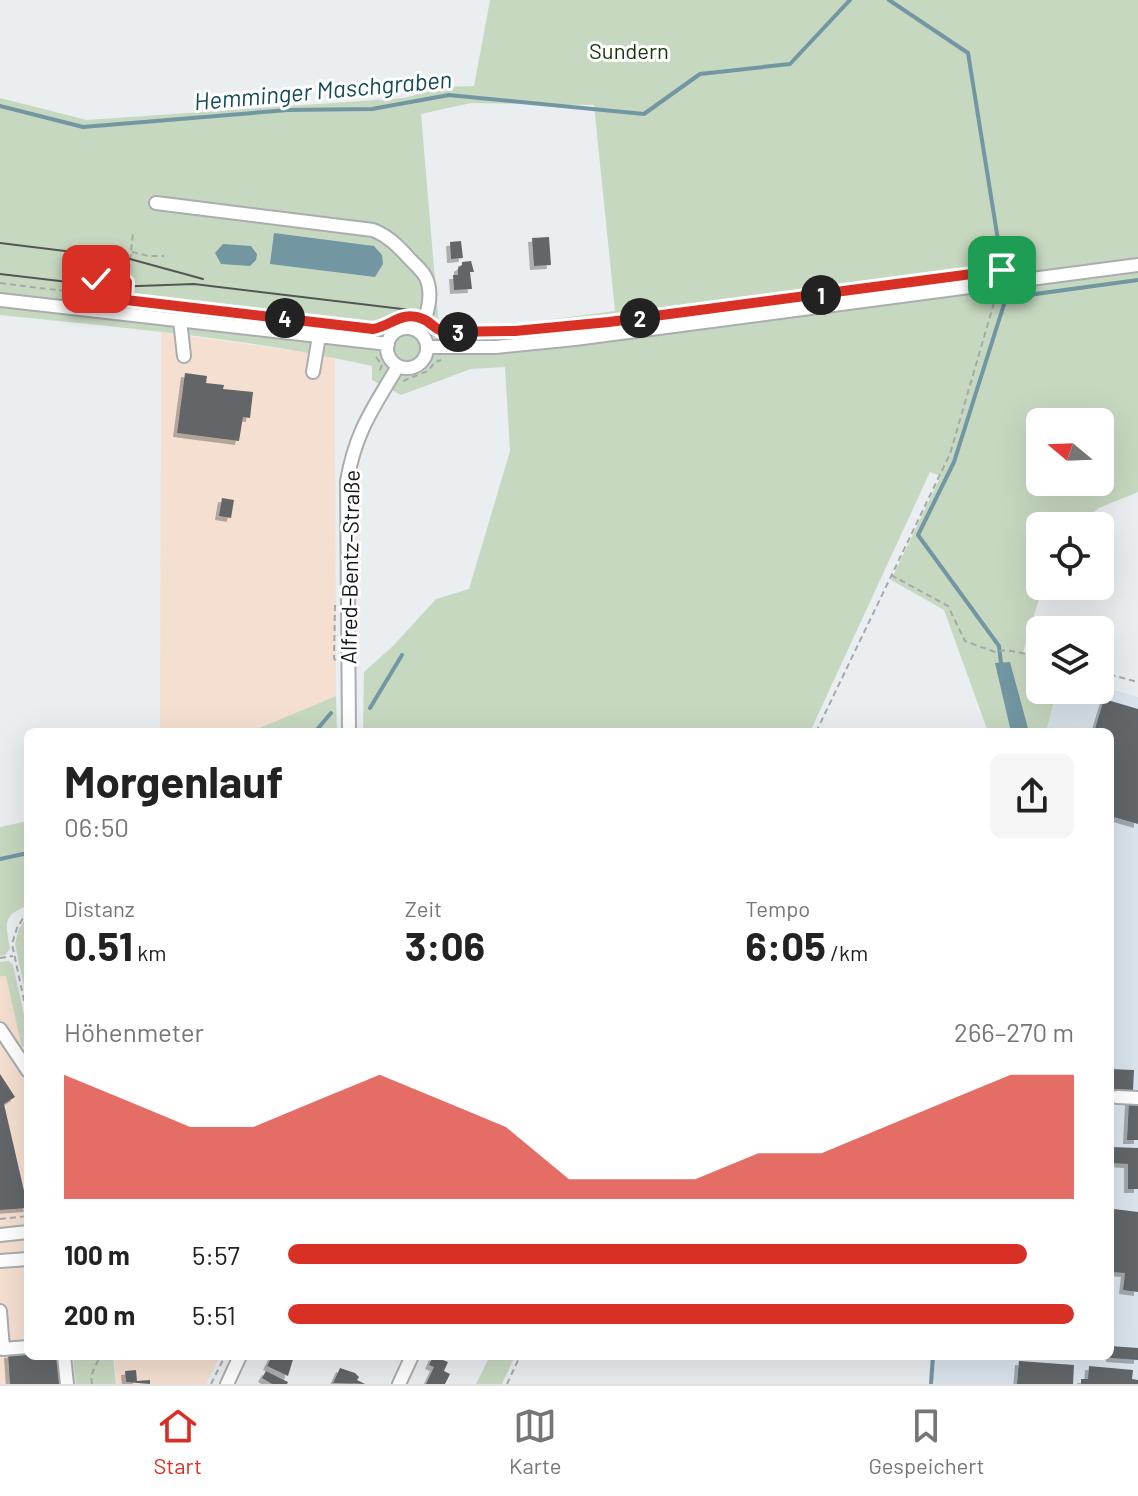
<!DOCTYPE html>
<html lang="de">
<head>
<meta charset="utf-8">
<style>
	:root { --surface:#fff; --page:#f6f6f6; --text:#222; --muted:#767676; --line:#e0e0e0; --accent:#d93025 }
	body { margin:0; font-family:Barlow,sans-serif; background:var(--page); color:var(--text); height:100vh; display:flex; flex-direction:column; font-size:30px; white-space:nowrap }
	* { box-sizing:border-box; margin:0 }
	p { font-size:26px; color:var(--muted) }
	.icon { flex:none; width:44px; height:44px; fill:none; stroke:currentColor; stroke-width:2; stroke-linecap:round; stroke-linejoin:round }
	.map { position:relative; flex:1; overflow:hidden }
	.side { position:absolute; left:24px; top:728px; width:1090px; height:632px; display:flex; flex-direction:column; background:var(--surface); border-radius:12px; box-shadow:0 8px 32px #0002 }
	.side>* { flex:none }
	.needle { width:52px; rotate:289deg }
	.controls { position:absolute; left:1026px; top:408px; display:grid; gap:16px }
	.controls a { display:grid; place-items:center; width:88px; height:88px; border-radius:12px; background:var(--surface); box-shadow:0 8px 32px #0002; font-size:40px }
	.pin { position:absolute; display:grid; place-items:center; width:68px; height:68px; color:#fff; margin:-34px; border-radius:16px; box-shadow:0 4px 12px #0006 }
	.km { position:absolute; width:40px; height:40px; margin:-20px; border-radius:50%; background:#222; color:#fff; font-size:22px; line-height:40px; text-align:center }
	.round { display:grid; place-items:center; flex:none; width:84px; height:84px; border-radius:12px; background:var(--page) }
	.summary { display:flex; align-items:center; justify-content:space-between; height:136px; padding:0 40px }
	h1 { font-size:44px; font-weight:700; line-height:60px }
	.metrics { display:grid; grid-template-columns:repeat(3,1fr); gap:12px; height:136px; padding:8px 40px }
	.metrics div { display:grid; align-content:center }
	.metrics b { font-size:40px; font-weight:700 }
	.metrics small { font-size:22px; font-weight:400 }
	.metrics p { font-size:22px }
	.chart { height:224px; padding:16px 40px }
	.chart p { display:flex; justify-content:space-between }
	.chart svg { width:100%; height:144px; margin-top:8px; fill:var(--accent); opacity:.7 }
	ul { padding:0 40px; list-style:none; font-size:26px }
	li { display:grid; grid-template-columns:128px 96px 1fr; align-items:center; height:60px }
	li i { height:20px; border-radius:10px; background:var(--accent) }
	.dock { display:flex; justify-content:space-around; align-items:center; height:112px; border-top:2px solid var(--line); background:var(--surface); font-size:22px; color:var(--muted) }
	.dock a { display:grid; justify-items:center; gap:4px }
	.dock .on { color:var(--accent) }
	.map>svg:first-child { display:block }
	.commercial { fill:#f5dfd1 }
	.built { fill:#dae4ec }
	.green { fill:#c7d8c0; fill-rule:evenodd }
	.water { fill:#7297a3 }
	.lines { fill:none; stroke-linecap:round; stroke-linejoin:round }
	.stream { stroke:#7297a3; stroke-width:4 }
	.building { fill:#636669; filter:url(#shadow) }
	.minor-casing { stroke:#a9adb0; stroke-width:16 }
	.path { stroke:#a6a9ab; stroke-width:2; stroke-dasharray:6 4; stroke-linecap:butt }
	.minor { stroke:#fff; stroke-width:12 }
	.tram { stroke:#535656; stroke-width:2 }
	.route-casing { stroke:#fff; stroke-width:16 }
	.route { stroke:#d93025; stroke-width:10 }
	.labels { text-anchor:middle; stroke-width:6; stroke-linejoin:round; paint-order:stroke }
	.park-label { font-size:22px; fill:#1b350a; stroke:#fff }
	.street-label { font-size:22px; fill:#141616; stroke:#fff }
	.water-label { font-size:24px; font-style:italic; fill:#134a58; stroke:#fff }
</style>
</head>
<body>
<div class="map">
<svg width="1138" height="1384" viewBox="0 0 1138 1384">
	<defs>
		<filter id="shadow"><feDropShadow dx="-4" dy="4" stdDeviation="0" flood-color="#0004"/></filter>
	</defs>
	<rect width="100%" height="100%" fill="#eaeef1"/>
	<!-- commercial -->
	<path class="commercial" d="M161,332L335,357L336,696L250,732H160Z
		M6,975L22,1048L28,1053V1356H73L76,1384H0V976Z
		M114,1356H220L206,1384H117Z"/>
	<!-- built -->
	<path class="built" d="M1100,686L1138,697V1384H929L930,1356H1110V732H1046L1057,690H1100Z"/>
	<!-- green -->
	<path class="green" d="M490,0H1138V492L1099,508L1077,526H1040V586H1043L1023,652L1040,657V690H1057L1046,732H988L944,610L891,580L941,476L930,472L810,732H363L364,672L393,646L436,599L469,589L510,451L505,367L471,369L401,395L372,380V366C250,338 124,328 0,315V98L87,120L404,98L446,87L474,86ZM471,103L594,105L615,311L493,327H439L421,114ZM1040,422H1100V482H1040Z
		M336,696L337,732H250Z
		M28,821V906C1,915 6,925 10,949L5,955L0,956V827Z
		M28,914V1006L15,944L19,929Z
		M9,961L13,965L28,1033V1043L22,1048L6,976H0V962Z
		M73,1356H113L116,1384H76Z
		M490,1356H515L502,1384H476Z"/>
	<!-- water -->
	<path class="water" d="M274,233L374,246L382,255L383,264L375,277L270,264Z
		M223,244L251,246L257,254L256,260L250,266L221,264L215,253Z
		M1010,662L1029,732H1011L995,663Z"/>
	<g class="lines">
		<!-- stream -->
		<path class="stream" d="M889,0L968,53L1002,265
			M0,106L83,127L288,110L372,109L449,95L644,114L700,74L790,64L850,0
			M1001,663L999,646L918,535L954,462L1006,298L1138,280
			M370,708L402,655
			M315,732L331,713
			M0,859L28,853
			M931,1384L933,1356"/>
	</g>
	<!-- building -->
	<path class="building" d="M549,237L551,265L534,266L532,238Z
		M461,241L463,258L451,259L450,242Z
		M471,261L474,272H470L472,289L454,290L453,275H458V268L462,265V262Z
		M185,373L207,376L206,383L224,385L223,389L253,392L250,418L243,417L239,441L177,433Z
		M222,498L234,500L231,518L219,516Z
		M1104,699L1138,709V824L1110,816V732H1094Z
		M1110,1069L1134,1070L1133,1090H1110Z
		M0,1074L15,1097L4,1104L28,1208L0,1210Z
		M1129,1100H1138V1140H1127Z
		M1111,1147L1138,1148V1189H1128V1164L1110,1163Z
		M1114,1209L1138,1212V1292L1123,1290L1125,1273L1110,1272V1226L1112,1227Z
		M1110,1346L1138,1348V1360L1110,1358Z
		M28,1352V1356H58L60,1384H10L8,1354Z
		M272,1356H294L288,1376L267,1366Z
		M433,1356L448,1362L444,1371L450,1374L445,1384H426L434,1367L429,1365Z
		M1019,1361L1074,1365L1073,1384H1017Z
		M1089,1366L1133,1370L1132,1379L1138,1380V1384H1081V1379H1088Z
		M340,1368L355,1373L359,1377L357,1380L365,1384L333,1383Z
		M136,1370L137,1381L150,1380V1384L126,1382L125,1371Z
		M266,1371L288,1382L287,1384H272L262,1378Z"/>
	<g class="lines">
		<!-- minor casing -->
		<g class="minor-casing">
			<path id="minor" d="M156,203L373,230C388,236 397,245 408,257C413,263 421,269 425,276C434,292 428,317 418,331
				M0,300L388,344
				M180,320L184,356
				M387 348a20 20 0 1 1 40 0a20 20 0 1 1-40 0Z
				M427,347H496L575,339L1138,265
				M313,372L319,336
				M349,732L347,481C356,430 373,409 398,366
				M0,1029L28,1071
				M1117,1097L1138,1098
				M0,1235L28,1232
				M0,1261L28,1259
				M0,1311L3,1349L28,1347
				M64,1356L67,1384
				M227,1384L240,1356
				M399,1384L412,1356"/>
		</g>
		<!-- path -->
		<path class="path" d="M132,252L149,256H164
			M98,261L128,264
			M96,279L126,282
			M0,283L348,326
			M126,300L133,233
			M434,327C450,341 563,326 589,324
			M374,329L383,327L393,318L411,316
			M376,357L382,365L379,372
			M403,381L428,371L435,362L441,360
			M891,575L948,606L965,641L995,652L1007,650L1040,657
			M335,605L334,658L336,662
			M1100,672L1138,682
			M816,732L950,454L996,296
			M28,910L17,928L12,944L28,1019
			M0,958L13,956
			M0,1219L28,1216
			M92,1384L91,1376L100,1356
			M211,1384L225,1356
			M507,1384L520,1356"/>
		<!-- minor -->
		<use href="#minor" class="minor"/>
		<!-- tram -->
		<path class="tram" d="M0,243L130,259L203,279
			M0,274L111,287L194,284L419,311"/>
	</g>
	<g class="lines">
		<!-- route casing -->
		<g class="route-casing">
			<path id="route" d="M96,279L127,282L126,300L373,329C392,326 401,310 423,319C431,322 435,330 445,332L515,331L609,322L1002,270"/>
		</g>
		<!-- route -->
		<use href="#route" class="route"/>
	</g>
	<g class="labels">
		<!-- park labels -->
		<g class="park-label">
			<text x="629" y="59">Sundern</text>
		</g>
		<!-- street labels -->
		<g class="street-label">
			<text transform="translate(350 567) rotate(-89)" y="8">Alfred-Bentz-Straße</text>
		</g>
		<!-- water labels -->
		<g class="water-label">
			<text transform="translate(323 91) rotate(-5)" y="8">Hemminger Maschgraben</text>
		</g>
	</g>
</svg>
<div class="controls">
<a><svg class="needle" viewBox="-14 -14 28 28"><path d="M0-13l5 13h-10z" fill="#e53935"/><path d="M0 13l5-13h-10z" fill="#767676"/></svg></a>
<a><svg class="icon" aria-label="locate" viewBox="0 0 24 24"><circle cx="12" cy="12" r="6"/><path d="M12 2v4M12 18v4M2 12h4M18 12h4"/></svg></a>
<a><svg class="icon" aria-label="layers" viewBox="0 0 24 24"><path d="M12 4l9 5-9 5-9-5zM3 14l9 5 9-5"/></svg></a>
</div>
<div class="pin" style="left:1002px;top:270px;background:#1e9e55"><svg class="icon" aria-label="arrive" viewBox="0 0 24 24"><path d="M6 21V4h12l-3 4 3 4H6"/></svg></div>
<div class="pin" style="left:96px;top:279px;background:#d93025"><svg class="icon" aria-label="check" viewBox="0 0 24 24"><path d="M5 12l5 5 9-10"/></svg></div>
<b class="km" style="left:821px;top:295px">1</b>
<b class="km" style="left:640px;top:318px">2</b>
<b class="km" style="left:458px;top:332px">3</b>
<b class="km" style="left:285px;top:318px">4</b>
<section class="side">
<div class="summary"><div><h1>Morgenlauf</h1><p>06:50</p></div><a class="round"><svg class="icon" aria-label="share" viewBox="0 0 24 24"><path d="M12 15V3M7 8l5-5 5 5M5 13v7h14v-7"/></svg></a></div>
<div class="metrics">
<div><p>Distanz</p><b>0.51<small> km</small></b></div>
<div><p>Zeit</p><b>3:06</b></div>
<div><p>Tempo</p><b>6:05<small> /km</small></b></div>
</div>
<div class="chart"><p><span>Höhenmeter</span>266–270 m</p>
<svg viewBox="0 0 160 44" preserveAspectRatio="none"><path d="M0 44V6L10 14L20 22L30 22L40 14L50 6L60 14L70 22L80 38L90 38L100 38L110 30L120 30L130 22L140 14L150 6L160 6V44z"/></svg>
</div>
<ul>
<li><b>100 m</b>5:57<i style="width:94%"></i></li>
<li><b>200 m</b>5:51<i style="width:100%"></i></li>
</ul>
</section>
</div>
<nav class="dock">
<a class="on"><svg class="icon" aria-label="home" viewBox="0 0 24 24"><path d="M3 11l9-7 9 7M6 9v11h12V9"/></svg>Start</a>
<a><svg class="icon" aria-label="map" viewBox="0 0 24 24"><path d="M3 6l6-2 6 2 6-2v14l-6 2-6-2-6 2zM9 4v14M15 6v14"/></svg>Karte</a>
<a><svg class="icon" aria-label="saved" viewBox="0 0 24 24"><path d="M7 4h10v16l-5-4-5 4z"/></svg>Gespeichert</a>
</nav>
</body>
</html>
